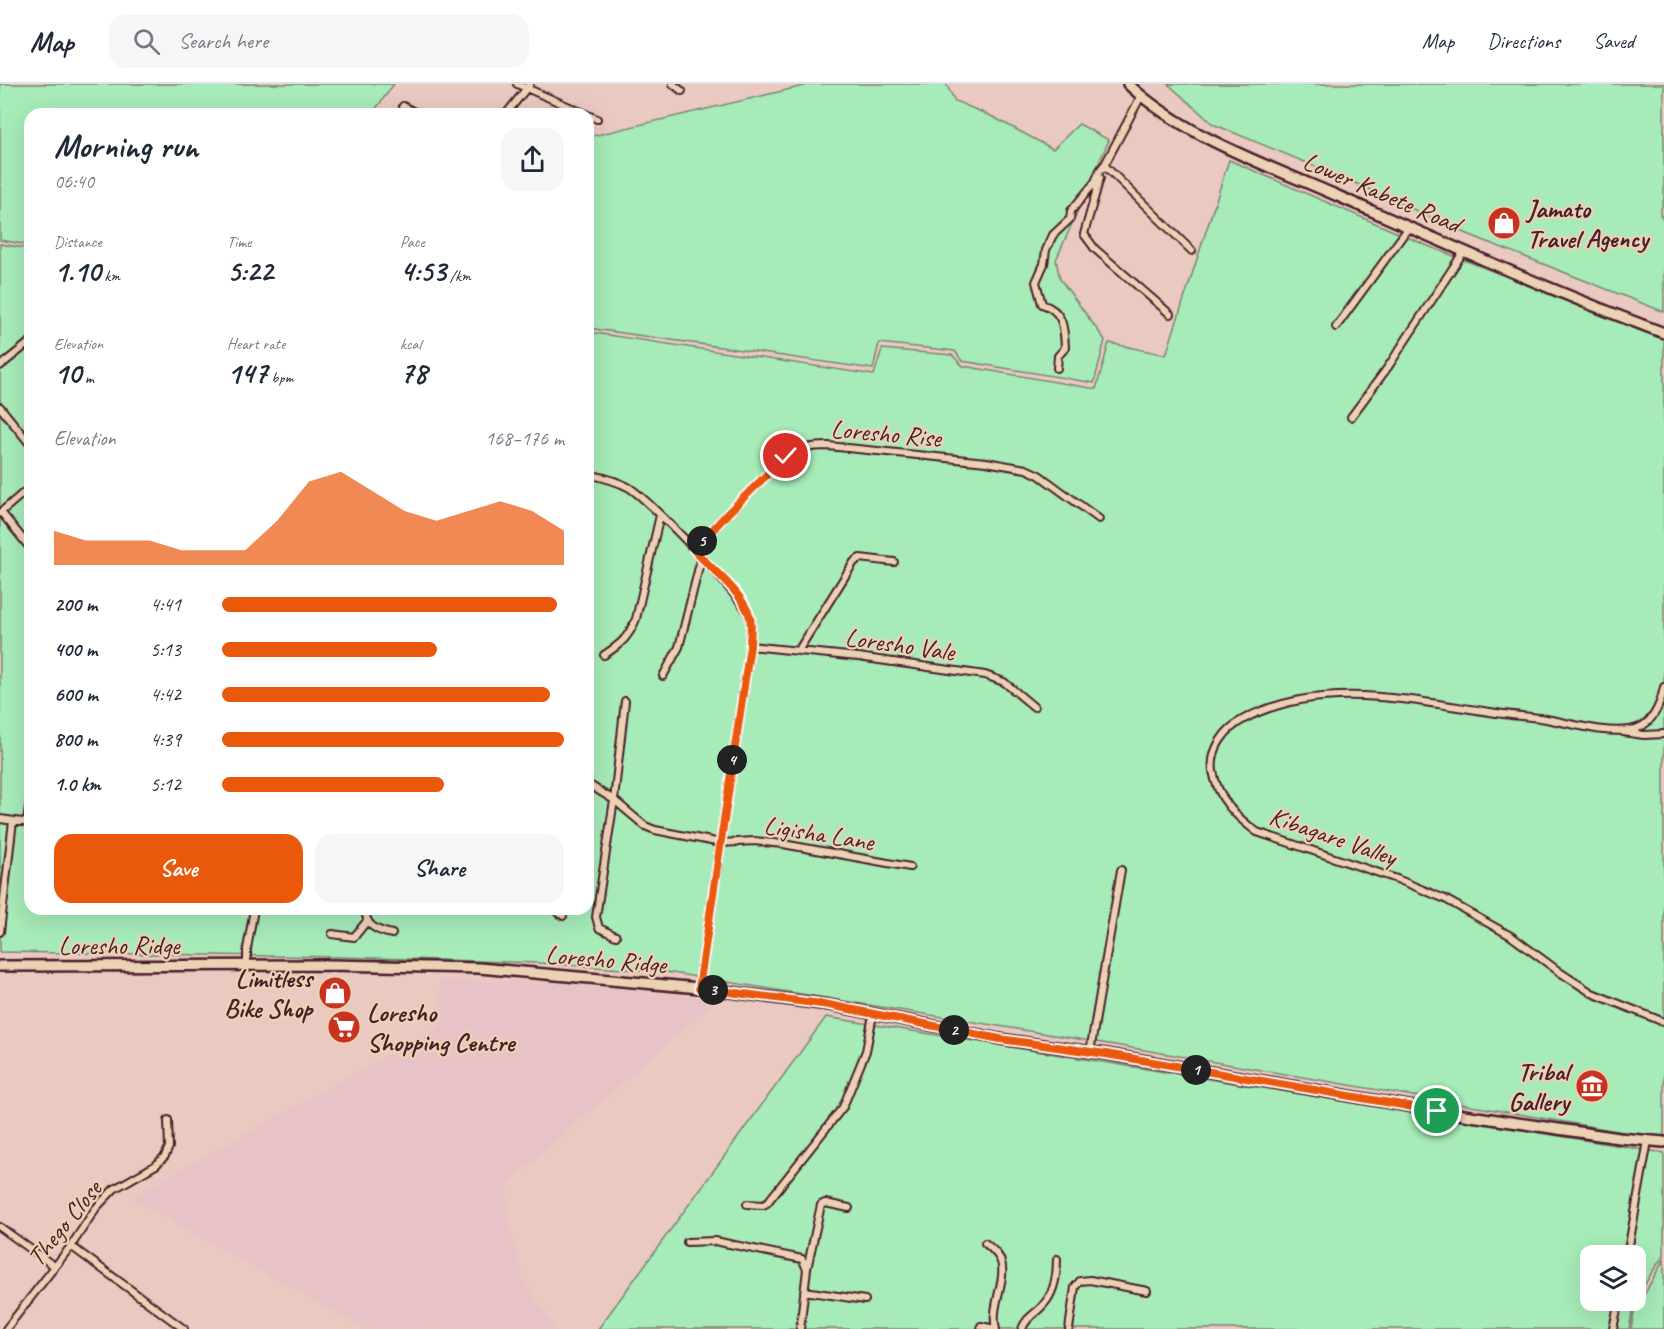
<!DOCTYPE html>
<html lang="en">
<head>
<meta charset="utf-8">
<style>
	:root { --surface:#fff; --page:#f6f6f7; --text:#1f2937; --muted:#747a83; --line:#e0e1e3; --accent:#ea580c }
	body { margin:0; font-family:Caveat,sans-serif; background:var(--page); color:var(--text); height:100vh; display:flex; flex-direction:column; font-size:22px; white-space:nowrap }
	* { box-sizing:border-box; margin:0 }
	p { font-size:20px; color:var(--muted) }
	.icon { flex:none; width:33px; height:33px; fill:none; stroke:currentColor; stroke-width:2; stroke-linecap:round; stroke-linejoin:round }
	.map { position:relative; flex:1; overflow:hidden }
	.sheet { position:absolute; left:24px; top:24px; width:570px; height:807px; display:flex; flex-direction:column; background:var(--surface); border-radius:18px; box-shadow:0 6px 24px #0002 }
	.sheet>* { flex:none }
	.buttons { position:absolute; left:1580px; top:1161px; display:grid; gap:12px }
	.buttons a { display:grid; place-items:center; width:66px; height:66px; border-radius:12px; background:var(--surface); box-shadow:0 6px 24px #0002; font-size:30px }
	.pin { position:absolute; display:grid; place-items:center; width:51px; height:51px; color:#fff; margin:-26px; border:3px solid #fff; border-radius:50%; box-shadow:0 2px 6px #0007 }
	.km { position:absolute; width:30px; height:30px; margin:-15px; border-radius:50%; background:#222; color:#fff; font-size:16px; line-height:30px; text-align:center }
	.round { display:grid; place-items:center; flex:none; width:63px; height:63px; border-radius:18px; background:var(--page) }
	.overview { display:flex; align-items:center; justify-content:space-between; height:102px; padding:0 30px }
	h1 { font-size:33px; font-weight:800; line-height:45px }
	.metrics { display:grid; grid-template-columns:repeat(3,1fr); gap:9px; height:102px; padding:6px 30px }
	.metrics div { display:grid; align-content:center }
	.metrics b { font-size:30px; font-weight:800 }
	.metrics small { font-size:16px; font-weight:400 }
	.metrics p { font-size:16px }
	.chart { height:168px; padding:12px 30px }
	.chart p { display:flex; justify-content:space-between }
	.chart svg { width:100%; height:108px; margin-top:6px; fill:var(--accent); opacity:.7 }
	.button { display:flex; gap:12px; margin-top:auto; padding:12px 30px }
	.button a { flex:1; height:69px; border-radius:18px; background:var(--accent); color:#fff; font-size:24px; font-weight:800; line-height:69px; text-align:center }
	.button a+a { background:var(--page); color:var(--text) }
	ul { padding:0 30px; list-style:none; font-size:20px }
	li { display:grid; grid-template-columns:96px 72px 1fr; align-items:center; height:45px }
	li i { height:15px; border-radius:8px; background:var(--accent) }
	header { display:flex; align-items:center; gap:36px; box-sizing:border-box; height:84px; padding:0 30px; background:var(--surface); border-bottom:2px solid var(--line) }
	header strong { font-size:28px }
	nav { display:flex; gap:33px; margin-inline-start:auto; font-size:21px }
	.search { width:420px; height:54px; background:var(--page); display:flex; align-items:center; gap:15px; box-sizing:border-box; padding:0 21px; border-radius:18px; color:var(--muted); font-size:22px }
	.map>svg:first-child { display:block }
	.built { fill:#e7c3c8 }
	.green { fill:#a6ebb8; stroke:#788572; stroke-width:1.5; fill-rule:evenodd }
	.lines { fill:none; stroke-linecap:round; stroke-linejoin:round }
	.minor-casing { stroke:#4a1f2b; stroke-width:10 }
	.secondary-casing { stroke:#4a1f2b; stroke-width:14 }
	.minor { stroke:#ecd2b4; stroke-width:6 }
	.secondary { stroke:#ecd2b4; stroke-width:9 }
	.route-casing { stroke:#fff; stroke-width:12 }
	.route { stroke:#ea580c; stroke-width:8 }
	.labels { text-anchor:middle; stroke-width:4.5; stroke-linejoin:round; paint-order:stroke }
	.street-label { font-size:26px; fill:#4a1f2b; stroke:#ecd2b4 }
	.poi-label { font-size:26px; font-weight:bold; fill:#4a1f2b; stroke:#ecd2b4; text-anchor:start }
</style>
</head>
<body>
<header>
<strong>Map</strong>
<div class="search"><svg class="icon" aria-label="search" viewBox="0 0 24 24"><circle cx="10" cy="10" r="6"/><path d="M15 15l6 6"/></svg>Search here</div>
<nav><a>Map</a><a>Directions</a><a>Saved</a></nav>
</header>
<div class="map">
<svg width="1664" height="1245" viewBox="0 0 1664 1245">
	<rect width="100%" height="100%" fill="#e9c9c0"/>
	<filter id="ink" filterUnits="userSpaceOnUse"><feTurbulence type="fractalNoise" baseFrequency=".0167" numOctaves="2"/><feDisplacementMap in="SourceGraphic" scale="12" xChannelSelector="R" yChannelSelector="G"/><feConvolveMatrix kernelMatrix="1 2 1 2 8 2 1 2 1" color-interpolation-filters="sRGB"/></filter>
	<g filter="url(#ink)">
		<!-- built -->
		<path class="built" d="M440,896L583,900L718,915L507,1100L508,1130L523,1195L556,1245H365L130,1114L442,941Z"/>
		<!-- green -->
		<path class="green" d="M0,0H394L372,30H30V161L0,156Z
			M812,0H946L955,17L993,33L1053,65L1079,40L1109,56L1056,176L1060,195L1105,256L1094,299L962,277L955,267L879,259L873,285L588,244V53Z
			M1168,0H1664V114L1660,130L1664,137V228L1470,151L1362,102L1213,40Z
			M1229,76L1428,162L1664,254V1055L1109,960L666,888L539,879L341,873L0,868V160L30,165V825H588V248L874,291L882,265L952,271L963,282L1096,305L1109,259L1166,271Z
			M826,933L1664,1069V1171C1648,1192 1633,1219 1629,1245H598ZM1590,1172H1635V1216H1590Z
			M1664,1175V1245H1631L1634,1229Z"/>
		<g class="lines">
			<!-- minor casing -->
			<g class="minor-casing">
				<path id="minor" d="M517,0L586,30
					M673,0L682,7
					M403,22L418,30
					M506,30L530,0
					M588,31L597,35
					M1103,84L1141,12
					M1100,94L1084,150L1095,165L1170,230
					M1336,243L1409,143
					M0,282L30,258
					M1057,284L1058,272L1065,264C1064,244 1064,227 1042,220L1036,198L1044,180L1046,166L1053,151L1070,135L1071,127L1095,98L1100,86L1104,81L1192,167
					M0,323L30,360
					M1351,333L1388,283L1464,167
					M588,390C601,393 615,396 628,403C646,412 745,515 750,534C752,542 750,553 750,562L699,904
					M1,428L30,464
					M0,429L30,403
					M694,466L728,429L786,372C800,364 812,362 828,362L986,378L1026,385L1039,391L1099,435
					M750,562L858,573L985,591L1004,598L1034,623
					M798,567L854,478L860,474L894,478
					M604,571C621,560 628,554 636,535L660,431
					M663,592L679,563L701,475
					M1664,603C1660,623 1652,643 1630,646C1601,650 1568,638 1540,634C1523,632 1506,631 1490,628C1409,616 1320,595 1244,635C1225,645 1210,665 1213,687C1218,715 1235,732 1257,748L1397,795L1445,815L1511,852L1561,889L1592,909L1664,938
					M1623,648L1644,651L1664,650
					M588,700L614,716L645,742L655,746L721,759L754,757L783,760L910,783
					M0,735L30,739
					M27,739L30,715
					M366,825C364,842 378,847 392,850
					M554,825L563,832
					M0,848L13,737
					M332,850L354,853L367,837
					M616,852L599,844L596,833L614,716L625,617
					M247,881V865L254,825
					M1090,968L1121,786
					M747,1120L763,1121L767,1119L843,1023L866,967L873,931
					M0,1143L54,1182
					M687,1158L715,1157L802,1175L807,1185L800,1245
					M985,1159C991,1164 999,1170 1001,1178C1007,1196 990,1223 996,1245
					M71,1162L184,1245
					M1627,1172L1648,1057
					M807,1185L821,1121L825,1119L849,1124
					M804,1207L865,1216
					M981,1242L995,1245
					M6,1245L71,1162L96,1124L114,1105L156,1081L165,1072L169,1063L168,1036
					M1022,1245C1026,1233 1036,1230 1044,1220C1054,1209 1057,1190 1057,1175
					M1069,1245L1075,1203L1080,1197L1090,1196L1147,1207
					M1613,1245L1619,1216"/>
			</g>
			<!-- secondary casing -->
			<g class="secondary-casing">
				<path id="secondary" d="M1128,0C1184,53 1270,82 1340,113C1447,160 1554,208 1664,249
					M0,882L329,881L479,884L699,904L829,921L1000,955L1106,970L1437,1027L1619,1054L1664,1058"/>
			</g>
			<!-- minor -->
			<use href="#minor" class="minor"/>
			<!-- secondary -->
			<use href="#secondary" class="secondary"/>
		</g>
	</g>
	<g class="lines" filter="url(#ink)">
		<!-- route casing -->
		<g class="route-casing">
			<path id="route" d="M786,372L728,429L694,466C712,486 741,506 750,533C752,541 750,553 750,562L699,904L829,921L1000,955L1106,970L1437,1027"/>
		</g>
		<!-- route -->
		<use href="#route" class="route"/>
	</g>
	<!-- icons -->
	<defs>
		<g id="shop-disc" transform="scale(1.725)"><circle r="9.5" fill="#c8321e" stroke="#ecd2b4"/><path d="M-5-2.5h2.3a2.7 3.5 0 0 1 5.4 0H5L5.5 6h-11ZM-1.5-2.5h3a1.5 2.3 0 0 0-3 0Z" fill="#fff"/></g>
		<g id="supermarket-disc" transform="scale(1.725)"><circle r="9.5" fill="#c8321e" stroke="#ecd2b4"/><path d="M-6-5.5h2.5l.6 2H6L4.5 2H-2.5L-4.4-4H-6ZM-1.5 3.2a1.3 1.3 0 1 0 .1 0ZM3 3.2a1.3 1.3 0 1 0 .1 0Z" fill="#fff"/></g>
		<g id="museum-disc" transform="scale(1.725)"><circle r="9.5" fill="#c8321e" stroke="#ecd2b4"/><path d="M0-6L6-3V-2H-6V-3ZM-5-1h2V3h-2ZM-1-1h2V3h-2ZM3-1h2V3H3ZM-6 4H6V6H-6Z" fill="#fff"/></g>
	</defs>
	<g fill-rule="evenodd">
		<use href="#shop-disc" x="1504" y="139"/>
		<use href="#shop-disc" x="335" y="909"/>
		<use href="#supermarket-disc" x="344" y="943"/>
		<use href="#museum-disc" x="1592" y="1002"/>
	</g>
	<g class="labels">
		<!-- street labels -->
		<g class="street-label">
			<text transform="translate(1382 108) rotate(23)" y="9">Lower Kabete Road</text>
			<text transform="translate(886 349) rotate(5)" y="9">Loresho Rise</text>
			<text transform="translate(900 560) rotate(8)" y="9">Loresho Vale</text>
			<text transform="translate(819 749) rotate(9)" y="9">Ligisha Lane</text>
			<text transform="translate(1333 752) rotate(19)" y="9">Kibagare Valley</text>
			<text x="119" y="870">Loresho Ridge</text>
			<text transform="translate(606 875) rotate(5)" y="9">Loresho Ridge</text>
			<text transform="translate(64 1139) rotate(-51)" y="9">Thego Close</text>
		</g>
		<!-- poi labels -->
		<g class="poi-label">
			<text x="1527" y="133">Jamato<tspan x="1527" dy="30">Travel Agency</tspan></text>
			<text x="312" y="903" text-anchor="end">Limitless<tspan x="312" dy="30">Bike Shop</tspan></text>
			<text x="367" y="937">Loresho<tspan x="367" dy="30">Shopping Centre</tspan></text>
			<text x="1569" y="996" text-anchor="end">Tribal<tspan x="1569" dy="30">Gallery</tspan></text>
		</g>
	</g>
</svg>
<div class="buttons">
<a><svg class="icon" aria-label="layers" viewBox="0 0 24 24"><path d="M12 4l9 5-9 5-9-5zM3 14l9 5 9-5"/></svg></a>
</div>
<div class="pin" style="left:1437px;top:1027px;background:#1e9e55"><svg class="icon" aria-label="arrive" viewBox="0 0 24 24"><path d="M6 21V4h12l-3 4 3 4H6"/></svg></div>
<div class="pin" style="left:786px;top:372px;background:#d93025"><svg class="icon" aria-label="check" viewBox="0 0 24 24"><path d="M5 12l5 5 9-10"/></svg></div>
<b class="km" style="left:1196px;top:986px">1</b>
<b class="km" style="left:954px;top:946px">2</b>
<b class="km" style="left:713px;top:906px">3</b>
<b class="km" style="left:732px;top:676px">4</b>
<b class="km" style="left:702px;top:457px">5</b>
<section class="sheet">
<div class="overview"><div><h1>Morning run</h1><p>06:40</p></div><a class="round"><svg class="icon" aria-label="share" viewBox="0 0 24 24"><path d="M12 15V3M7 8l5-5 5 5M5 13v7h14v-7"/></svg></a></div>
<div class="metrics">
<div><p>Distance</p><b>1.10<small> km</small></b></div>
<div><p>Time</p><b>5:22</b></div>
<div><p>Pace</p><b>4:53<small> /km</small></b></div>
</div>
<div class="metrics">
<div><p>Elevation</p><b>10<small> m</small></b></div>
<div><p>Heart rate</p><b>147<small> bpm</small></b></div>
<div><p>kcal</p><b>78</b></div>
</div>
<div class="chart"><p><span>Elevation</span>168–176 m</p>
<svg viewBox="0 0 160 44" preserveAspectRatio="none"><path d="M0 44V30L10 34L20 34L30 34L40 38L50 38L60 38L70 26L80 10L90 6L100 14L110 22L120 26L130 22L140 18L150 22L160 30V44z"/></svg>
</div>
<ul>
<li><b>200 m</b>4:41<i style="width:98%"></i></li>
<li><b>400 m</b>5:13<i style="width:63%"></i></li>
<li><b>600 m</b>4:42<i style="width:96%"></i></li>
<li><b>800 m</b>4:39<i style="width:100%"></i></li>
<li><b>1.0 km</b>5:12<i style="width:65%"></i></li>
</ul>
<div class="button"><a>Save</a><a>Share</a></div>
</section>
</div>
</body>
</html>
